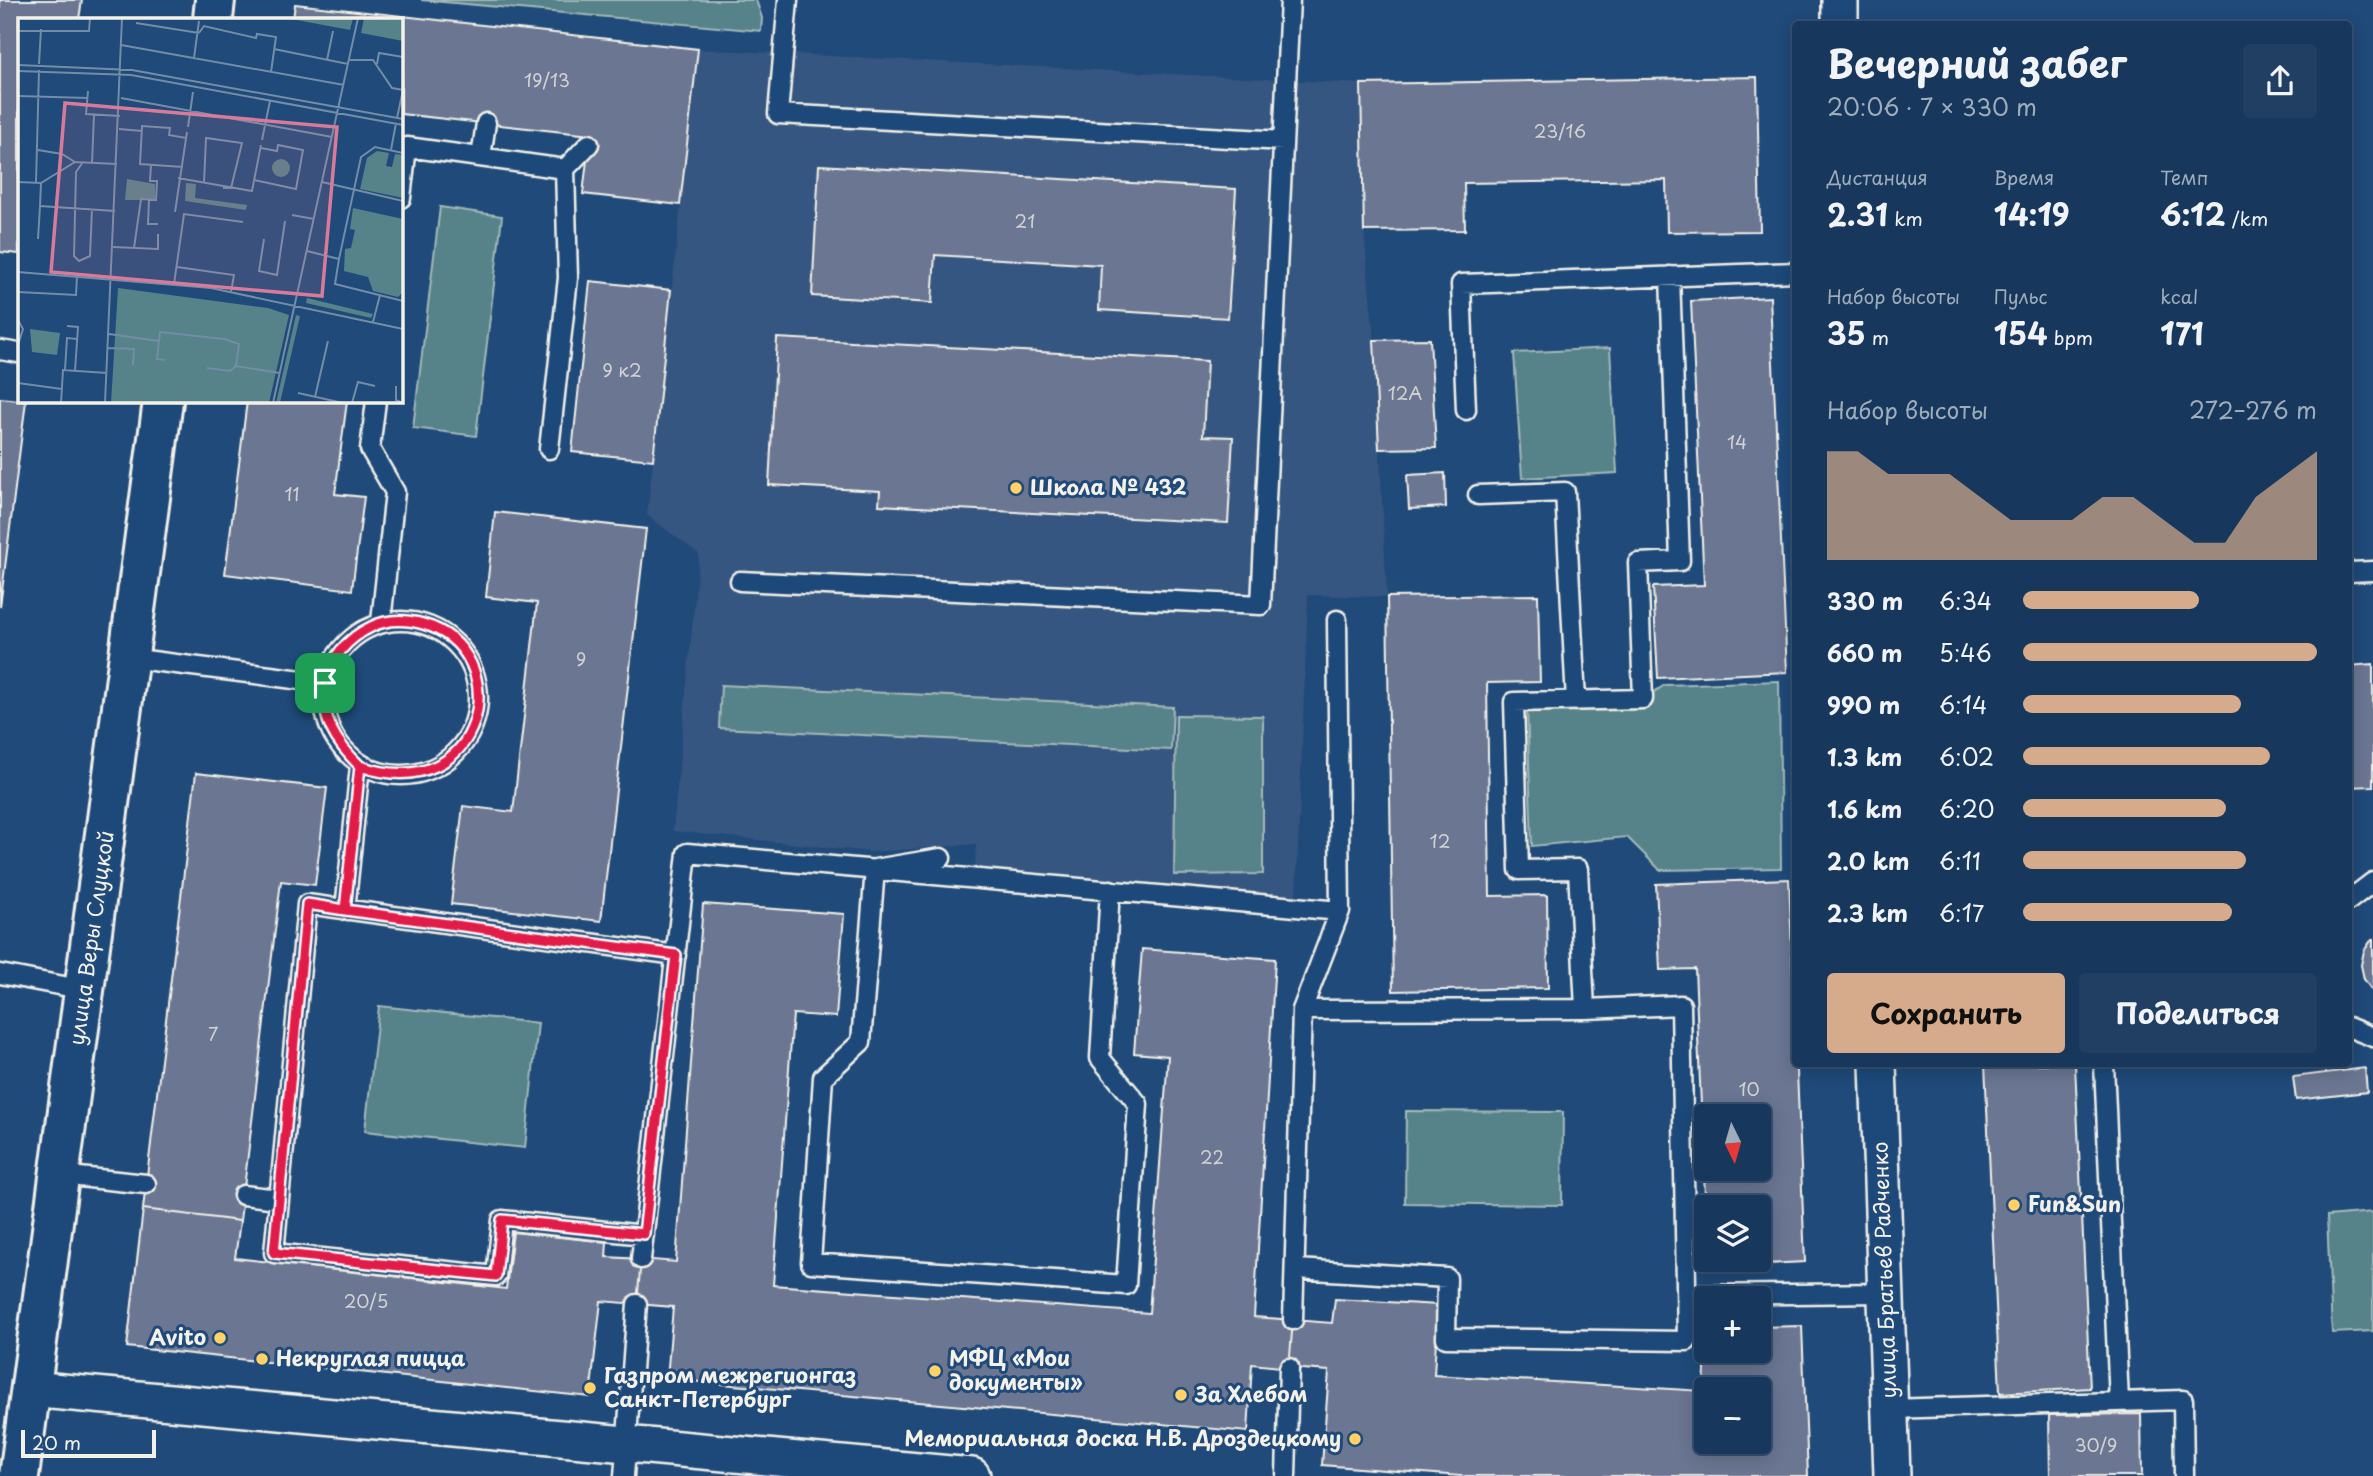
<!DOCTYPE html>
<html lang="ru">
<head>
<meta charset="utf-8">
<style>
	:root { --surface:#17385c; --page:#203f62; --text:#f1f3f6; --muted:#9eacbb; --line:#365272; --accent:#d6ab8b }
	body { margin:0; font-family:"Playpen Sans",sans-serif; background:var(--page); color:var(--text); height:100vh; display:flex; flex-direction:column; font-size:26px; white-space:nowrap }
	* { box-sizing:border-box; margin:0 }
	p { font-size:23px; color:var(--muted) }
	.icon { flex:none; width:38px; height:38px; fill:none; stroke:currentColor; stroke-width:2; stroke-linecap:round; stroke-linejoin:round }
	.map { position:relative; flex:1; overflow:hidden }
	.side { position:absolute; left:1792px; top:21px; width:560px; height:1046px; display:flex; flex-direction:column; background:var(--surface); border-radius:7px; box-shadow:0 4px 18px #0003,0 0 0 2px var(--line) }
	.side>* { flex:none }
	.needle { width:46px; rotate:175deg }
	.controls { position:absolute; left:1694px; top:1104px; display:grid; gap:14px }
	.controls a { display:grid; place-items:center; width:77px; height:77px; border-radius:7px; background:var(--surface); box-shadow:0 4px 18px #0003,0 0 0 2px var(--line); font-size:35px }
	.scale { position:absolute; left:21px; bottom:18px; width:135px; box-sizing:border-box; padding-left:7px; border:4px solid #f4f1e8; border-top:0; font-size:19px; line-height:24px; white-space:nowrap; color:#f4f1e8; -webkit-text-stroke:5px #1f4a7a; paint-order:stroke }
	.pin { position:absolute; display:grid; place-items:center; width:60px; height:60px; color:#fff; margin:-30px; border-radius:14px; box-shadow:0 4px 10px #0006 }
	.round { display:grid; place-items:center; flex:none; width:74px; height:74px; border-radius:7px; background:var(--page) }
	.overview { display:flex; align-items:center; justify-content:space-between; height:119px; padding:0 35px }
	h1 { font-size:38px; font-weight:700; line-height:52px }
	.stats { display:grid; grid-template-columns:repeat(3,1fr); gap:10px; height:119px; padding:7px 35px }
	.stats div { display:grid; align-content:center }
	.stats b { font-size:30px; font-weight:700 }
	.stats small { font-size:19px; font-weight:400 }
	.stats p { font-size:19px }
	.chart { height:196px; padding:14px 35px }
	.chart p { display:flex; justify-content:space-between }
	.chart svg { width:100%; height:126px; margin-top:7px; fill:var(--accent); opacity:.7 }
	.button { display:flex; gap:14px; margin-top:auto; padding:14px 35px }
	.button a { flex:1; height:80px; border-radius:7px; background:var(--accent); color:#111; font-size:28px; font-weight:700; line-height:80px; text-align:center }
	.button a+a { background:var(--page); color:var(--text) }
	ul { padding:0 35px; list-style:none; font-size:23px }
	li { display:grid; grid-template-columns:112px 84px 1fr; align-items:center; height:52px }
	li i { height:18px; border-radius:9px; background:var(--accent) }
	.map>svg:first-child { display:block }
	.built { fill:#365781 }
	.green { fill:#56828a; stroke:#a5bab9; stroke-width:2 }
	.building { fill:#6b7692; stroke:#f4f1e8; stroke-width:2; fill-rule:evenodd }
	.lines { fill:none; stroke-linecap:round; stroke-linejoin:round }
	.lane-casing { stroke:#f4f1e8; stroke-width:23 }
	.street-casing { stroke:#f4f1e8; stroke-width:40 }
	.secondary-casing { stroke:#f4f1e8; stroke-width:44 }
	.lane { stroke:#1f4a7a; stroke-width:18 }
	.street { stroke:#1f4a7a; stroke-width:35 }
	.secondary { stroke:#1f4a7a; stroke-width:38 }
	.route-casing { stroke:#fff; stroke-width:14 }
	.route { stroke:#e11d48; stroke-width:9 }
	.poi-dot { fill:#ffd166; stroke:#1f4a7a; stroke-width:2.5 }
	.labels { text-anchor:middle; stroke-width:6; stroke-linejoin:round; paint-order:stroke }
	.number-label { font-size:18px; fill:#d2d2d2 }
	.poi-label { font-size:21px; font-weight:bold; fill:#f4f1e8; stroke:#1f4a7a; text-anchor:start }
	.street-label { font-size:21px; fill:#f4f1e8; stroke:#1f4a7a }
	.inset-road { fill:none; stroke:#748da6; stroke-width:2 }
	.view { fill:#d87a9a; fill-opacity:0.15; stroke:#d87a9a; stroke-width:3.5 }
	.inset-edge { fill:none; stroke:#f4f1e8; stroke-width:3.5 }
</style>
</head>
<body>
<div class="map">
<svg width="2373" height="1476" viewBox="0 0 2373 1476">
	<rect width="100%" height="100%" fill="#1f4a7a"/>
	<filter id="ink" filterUnits="userSpaceOnUse"><feTurbulence type="fractalNoise" baseFrequency=".0143" numOctaves="2"/><feDisplacementMap in="SourceGraphic" scale="14" xChannelSelector="R" yChannelSelector="G"/><feConvolveMatrix kernelMatrix="1 2 1 2 8 2 1 2 1" color-interpolation-filters="sRGB"/></filter>
	<g filter="url(#ink)">
		<!-- built -->
		<path class="built" d="M698,49L1361,84L1364,231L1374,340L1387,597L1308,595L1296,897L975,867L976,844L871,852L673,831L699,554L647,515Z"/>
		<!-- green -->
		<path class="green" d="M421,0H756L762,18L761,31Z
			M440,207L502,216L476,436L413,428Z
			M1610,348L1617,473L1522,478L1514,353Z
			M1779,681L1781,868L1660,870L1627,837L1532,846L1527,709L1632,706L1665,685Z
			M721,685L1173,707L1171,750L719,728Z
			M1176,715L1263,716V874L1174,875Z
			M379,1006L538,1023L525,1148L365,1131Z
			M1406,1111L1563,1112L1562,1205L1405,1203Z
			M2373,1212V1331L2332,1333L2327,1216Z"/>
		<!-- building -->
		<path class="building" d="M0,0H82L79,19H19V254L0,252Z
			M295,4L698,49L680,205L583,194L590,135L401,114V19H293Z
			M1757,77L1760,231L1667,232L1666,180L1464,183L1465,230L1364,231L1361,84Z
			M819,165L1236,189L1228,318L1099,310L1101,265L935,255L932,303L812,296Z
			M590,281L671,290L653,460L572,452Z
			M1770,297L1787,672L1658,678L1653,587L1704,585L1691,301Z
			M777,338L1207,361L1203,436L1233,437L1228,523L879,505L880,491L769,485Z
			M1430,339L1436,448L1379,449L1374,340Z
			M0,398L26,401L0,607Z
			M247,401H347L335,494L364,497L352,590L225,574Z
			M1445,473L1446,507L1409,509L1407,475Z
			M495,512L646,529L601,921L451,904L463,806L513,812L537,603L486,597Z
			M1538,595L1540,682L1487,683L1490,896L1547,895L1548,988L1393,991L1387,597Z
			M2373,664V786L2348,787V666Z
			M196,773L327,788L315,885L281,881L240,1221L143,1209Z
			M1789,879L1805,1262L1708,1267V1260H1759V1208H1706V1219L1695,969L1660,970L1656,884ZM1706,1116H1759V1169H1706Z
			M703,904L844,914L836,1017L793,1014L773,1285L1149,1313L1168,1056L1134,1053L1142,949L1275,959L1254,1317L1293,1320L1289,1368L1252,1364L1248,1432L667,1379L673,1307L637,1304L641,1259L676,1262Z
			M2372,939H2373V992L2364,979L2361,965L2364,951Z
			M1985,1064H2075L2090,1388L2000,1393Z
			M2365,1068L2367,1092L2296,1100L2293,1077Z
			M143,1209L240,1221L235,1258L506,1289L513,1232L607,1242L606,1257L641,1259L637,1304L601,1301L590,1397L127,1347Z
			M1335,1299L1438,1305L1434,1375L1704,1391L1706,1347V1351H1759V1327L1802,1326L1808,1476H1460L1322,1465L1329,1371L1289,1368L1293,1320L1332,1323ZM1706,1390H1759V1442H1706Z
			M2141,1414L2142,1476H2050L2049,1415Z"/>
		<g class="lines">
			<!-- lane casing -->
			<g class="lane-casing">
				<path id="lane" d="M788,0L778,114L1283,141
					M481,157L486,123
					M565,169L589,144
					M401,198L407,147L565,169L568,278L549,449
					M0,350L19,353
					M376,401L370,449L395,492L381,622
					M1466,410L1461,284L1796,272
					M1478,495L1565,492L1576,701
					M2348,572L2373,571
					M740,581L1261,605L1290,0
					M324 698a77 77 0 1 1 154 0a77 77 0 1 1-154 0Z
					M129,658L325,683
					M941,858L875,869L861,1042L823,1077L811,1263L1126,1285L1138,1104L1100,1058L1110,890
					M2348,901L2373,882
					M345,910L360,766
					M0,974L85,990
					M1585,1009L1578,869L1519,870L1514,702L1643,699L1638,563L1680,561L1670,276
					M2348,1027L2373,1037
					M2104,1064L2119,1402
					M60,1175L146,1184
					M243,1195L279,1199
					M644,1235L502,1220L496,1276L274,1253L307,904L676,955
					M641,1259L687,853L1340,911
					M1296,1269L1447,1278L1446,1338L1687,1341L1681,1005L1585,1009L1302,1010
					M1687,1295L1885,1293
					M1293,1320L1302,1010L1340,911L1337,620
					M1889,1409L2183,1400L2184,1476
					M624,1476L637,1304
					M1286,1476L1289,1368"/>
			</g>
			<!-- street casing -->
			<g class="street-casing">
				<path id="street" d="M1840,0V24
					M1878,1064L1892,1476
					M30,1389L972,1476"/>
			</g>
			<!-- secondary casing -->
			<g class="secondary-casing">
				<path id="secondary" d="M213,19L215,0
					M19,1476L163,401"/>
			</g>
			<!-- lane -->
			<use href="#lane" class="lane"/>
			<!-- street -->
			<use href="#street" class="street"/>
			<!-- secondary -->
			<use href="#secondary" class="secondary"/>
		</g>
	</g>
	<g class="lines" filter="url(#ink)">
		<!-- route casing -->
		<g class="route-casing">
			<path id="route" d="M325,683C320,718 335,742 360,766L345,910L676,955L644,1234L502,1220L496,1276L274,1253L307,904L345,910L360,766C486,809 518,651 423,624C405,619 387,619 371,627C348,638 330,658 325,683"/>
		</g>
		<!-- route -->
		<use href="#route" class="route"/>
	</g>
	<!-- markers -->
	<g class="poi-dot">
		<circle cx="1016" cy="488" r="7"/>
		<circle cx="2014" cy="1205" r="7"/>
		<circle cx="220" cy="1338" r="7"/>
		<circle cx="262" cy="1359" r="7"/>
		<circle cx="935" cy="1371" r="7"/>
		<circle cx="590" cy="1388" r="7"/>
		<circle cx="1181" cy="1395" r="7"/>
		<circle cx="1355" cy="1439" r="7"/>
	</g>
	<g class="labels">
		<!-- number labels -->
		<g class="number-label">
			<text x="547" y="87">19/13</text>
			<text x="1560" y="138">23/16</text>
			<text x="1025" y="228">21</text>
			<text x="622" y="377">9 к2</text>
			<text x="1405" y="400">12А</text>
			<text x="1737" y="449">14</text>
			<text x="292" y="501">11</text>
			<text x="581" y="666">9</text>
			<text x="1440" y="848">12</text>
			<text x="213" y="1041">7</text>
			<text x="1749" y="1096">10</text>
			<text x="1212" y="1164">22</text>
			<text x="366" y="1308">20/5</text>
			<text x="2096" y="1452">30/9</text>
		</g>
		<!-- poi labels -->
		<g class="poi-label">
			<text x="1030" y="495">Школа № 432</text>
			<text x="2028" y="1212">Fun&amp;Sun</text>
			<text x="206" y="1345" text-anchor="end">Avito</text>
			<text x="276" y="1366">Некруглая пицца</text>
			<text x="949" y="1366">МФЦ «Мои<tspan x="949" dy="24">документы»</tspan></text>
			<text x="604" y="1383">Газпром межрегионгаз<tspan x="604" dy="24">Санкт-Петербург</tspan></text>
			<text x="1195" y="1402">За Хлебом</text>
			<text x="1341" y="1446" text-anchor="end">Мемориальная доска Н.В. Дроздецкому</text>
		</g>
		<!-- street labels -->
		<g class="street-label">
			<text transform="translate(92 938) rotate(-82)" y="7">улица Веры Слуцкой</text>
			<text transform="translate(1885 1270) rotate(-92)" y="7">улица Братьев Радченко</text>
		</g>
	</g>
	<!-- overview -->
	<g transform="translate(18 18)">
		<rect width="385" height="385" fill="#1f4a7a"/>
		<path d="M268,0H335L332,12ZM346,0H385V23L343,15ZM359,133L371,135L368,148L374,149L377,136L385,137V180L342,171L349,140ZM254 150a9 9 0 1 1 18 0a9 9 0 1 1-18 0ZM109,161L137,166V182H107ZM168,165L178,166L177,180L229,187L228,192L167,183ZM335,190L385,201V274L380,279L355,273L350,259L326,253L327,231L333,230L337,212L332,211ZM100,270L250,290L271,297L251,385H93ZM289,280L355,296L353,300L288,285ZM278,297L282,298L262,385H258ZM12,311L42,315L39,337L14,334Z" fill="#56828a"/>
		<path class="inset-road" d="M118,5L181,15M0,13H71L72,0M181,15L186,8L238,20L239,16L258,19L253,54M103,27L326,67M256,31L330,46M176,40L181,3M309,42L315,13M331,42H355L374,70L385,72M21,46L23,11M359,46L361,35L385,39M0,47L114,52L385,101M0,53L113,57L385,107M70,73L68,96L102,98M0,78L70,80M103,80L314,119M379,100L385,72M170,109L175,74M101,111L124,113M244,122L252,83M20,132L44,136L57,144M373,132L378,105M65,144L58,154L56,238L61,243L72,238L74,191M74,145L76,96M165,149L122,146L124,108L152,110L151,117L168,120M160,160L234,173L243,127M236,162L278,171L285,132L260,127L259,133L243,130M0,164L23,165L57,144L99,146M304,164L385,183M18,165L21,52M23,165L22,188L97,193M186,165L188,120L224,125L213,170H205M131,182L130,206H140M157,194L169,114M274,197L296,201M20,221L22,188M246,221L241,253L259,257L267,203M95,229L140,231V216M116,230L123,181L138,182L139,163H132L133,147M289,233L321,241L317,266L385,283M321,241L343,139L357,129L385,135M159,249L216,257L213,274M0,254L193,270L385,311M156,266L166,196L225,204M0,274L58,277L59,258M0,302L5,311L0,327M355,304L362,277M49,308L60,309L57,353M91,316L141,323L142,314L206,321L221,326L218,348M141,323L139,341L147,342M90,330L116,331L115,347M189,350L212,353L218,348L262,355M47,352L49,320L59,321M0,365L44,371M378,368V382L385,385M280,375L325,385M297,379L310,323M43,385L45,352L89,355M87,385L104,0M255,385L340,0M334,385L340,364L357,368"/>
		<path class="view" d="M47,85L319,109L304,278L33,254Z"/>
		<rect width="385" height="385" class="inset-edge"/>
	</g>
</svg>
<div class="controls">
<a><svg class="needle" viewBox="-14 -14 28 28"><path d="M0-13l5 13h-10z" fill="#e53935"/><path d="M0 13l5-13h-10z" fill="#9eacbb"/></svg></a>
<a><svg class="icon" aria-label="layers" viewBox="0 0 24 24"><path d="M12 4l9 5-9 5-9-5zM3 14l9 5 9-5"/></svg></a>
<a>+</a>
<a>−</a>
</div>
<div class="scale">20 m</div>
<div class="pin" style="left:325px;top:683px;background:#1e9e55"><svg class="icon" aria-label="arrive" viewBox="0 0 24 24"><path d="M6 21V4h12l-3 4 3 4H6"/></svg></div>
<section class="side">
<div class="overview"><div><h1>Вечерний забег</h1><p>20:06 · 7 × 330 m</p></div><a class="round"><svg class="icon" aria-label="share" viewBox="0 0 24 24"><path d="M12 15V3M7 8l5-5 5 5M5 13v7h14v-7"/></svg></a></div>
<div class="stats">
<div><p>Дистанция</p><b>2.31<small> km</small></b></div>
<div><p>Время</p><b>14:19</b></div>
<div><p>Темп</p><b>6:12<small> /km</small></b></div>
</div>
<div class="stats">
<div><p>Набор высоты</p><b>35<small> m</small></b></div>
<div><p>Пульс</p><b>154<small> bpm</small></b></div>
<div><p>kcal</p><b>171</b></div>
</div>
<div class="chart"><p><span>Набор высоты</span>272–276 m</p>
<svg viewBox="0 0 160 44" preserveAspectRatio="none"><path d="M0 44V6L10 6L20 14L30 14L40 14L50 22L60 30L70 30L80 30L90 22L100 22L110 30L120 38L130 38L140 22L150 14L160 6V44z"/></svg>
</div>
<ul>
<li><b>330 m</b>6:34<i style="width:60%"></i></li>
<li><b>660 m</b>5:46<i style="width:100%"></i></li>
<li><b>990 m</b>6:14<i style="width:74%"></i></li>
<li><b>1.3 km</b>6:02<i style="width:84%"></i></li>
<li><b>1.6 km</b>6:20<i style="width:69%"></i></li>
<li><b>2.0 km</b>6:11<i style="width:76%"></i></li>
<li><b>2.3 km</b>6:17<i style="width:71%"></i></li>
</ul>
<div class="button"><a>Сохранить</a><a>Поделиться</a></div>
</section>
</div>
</body>
</html>
